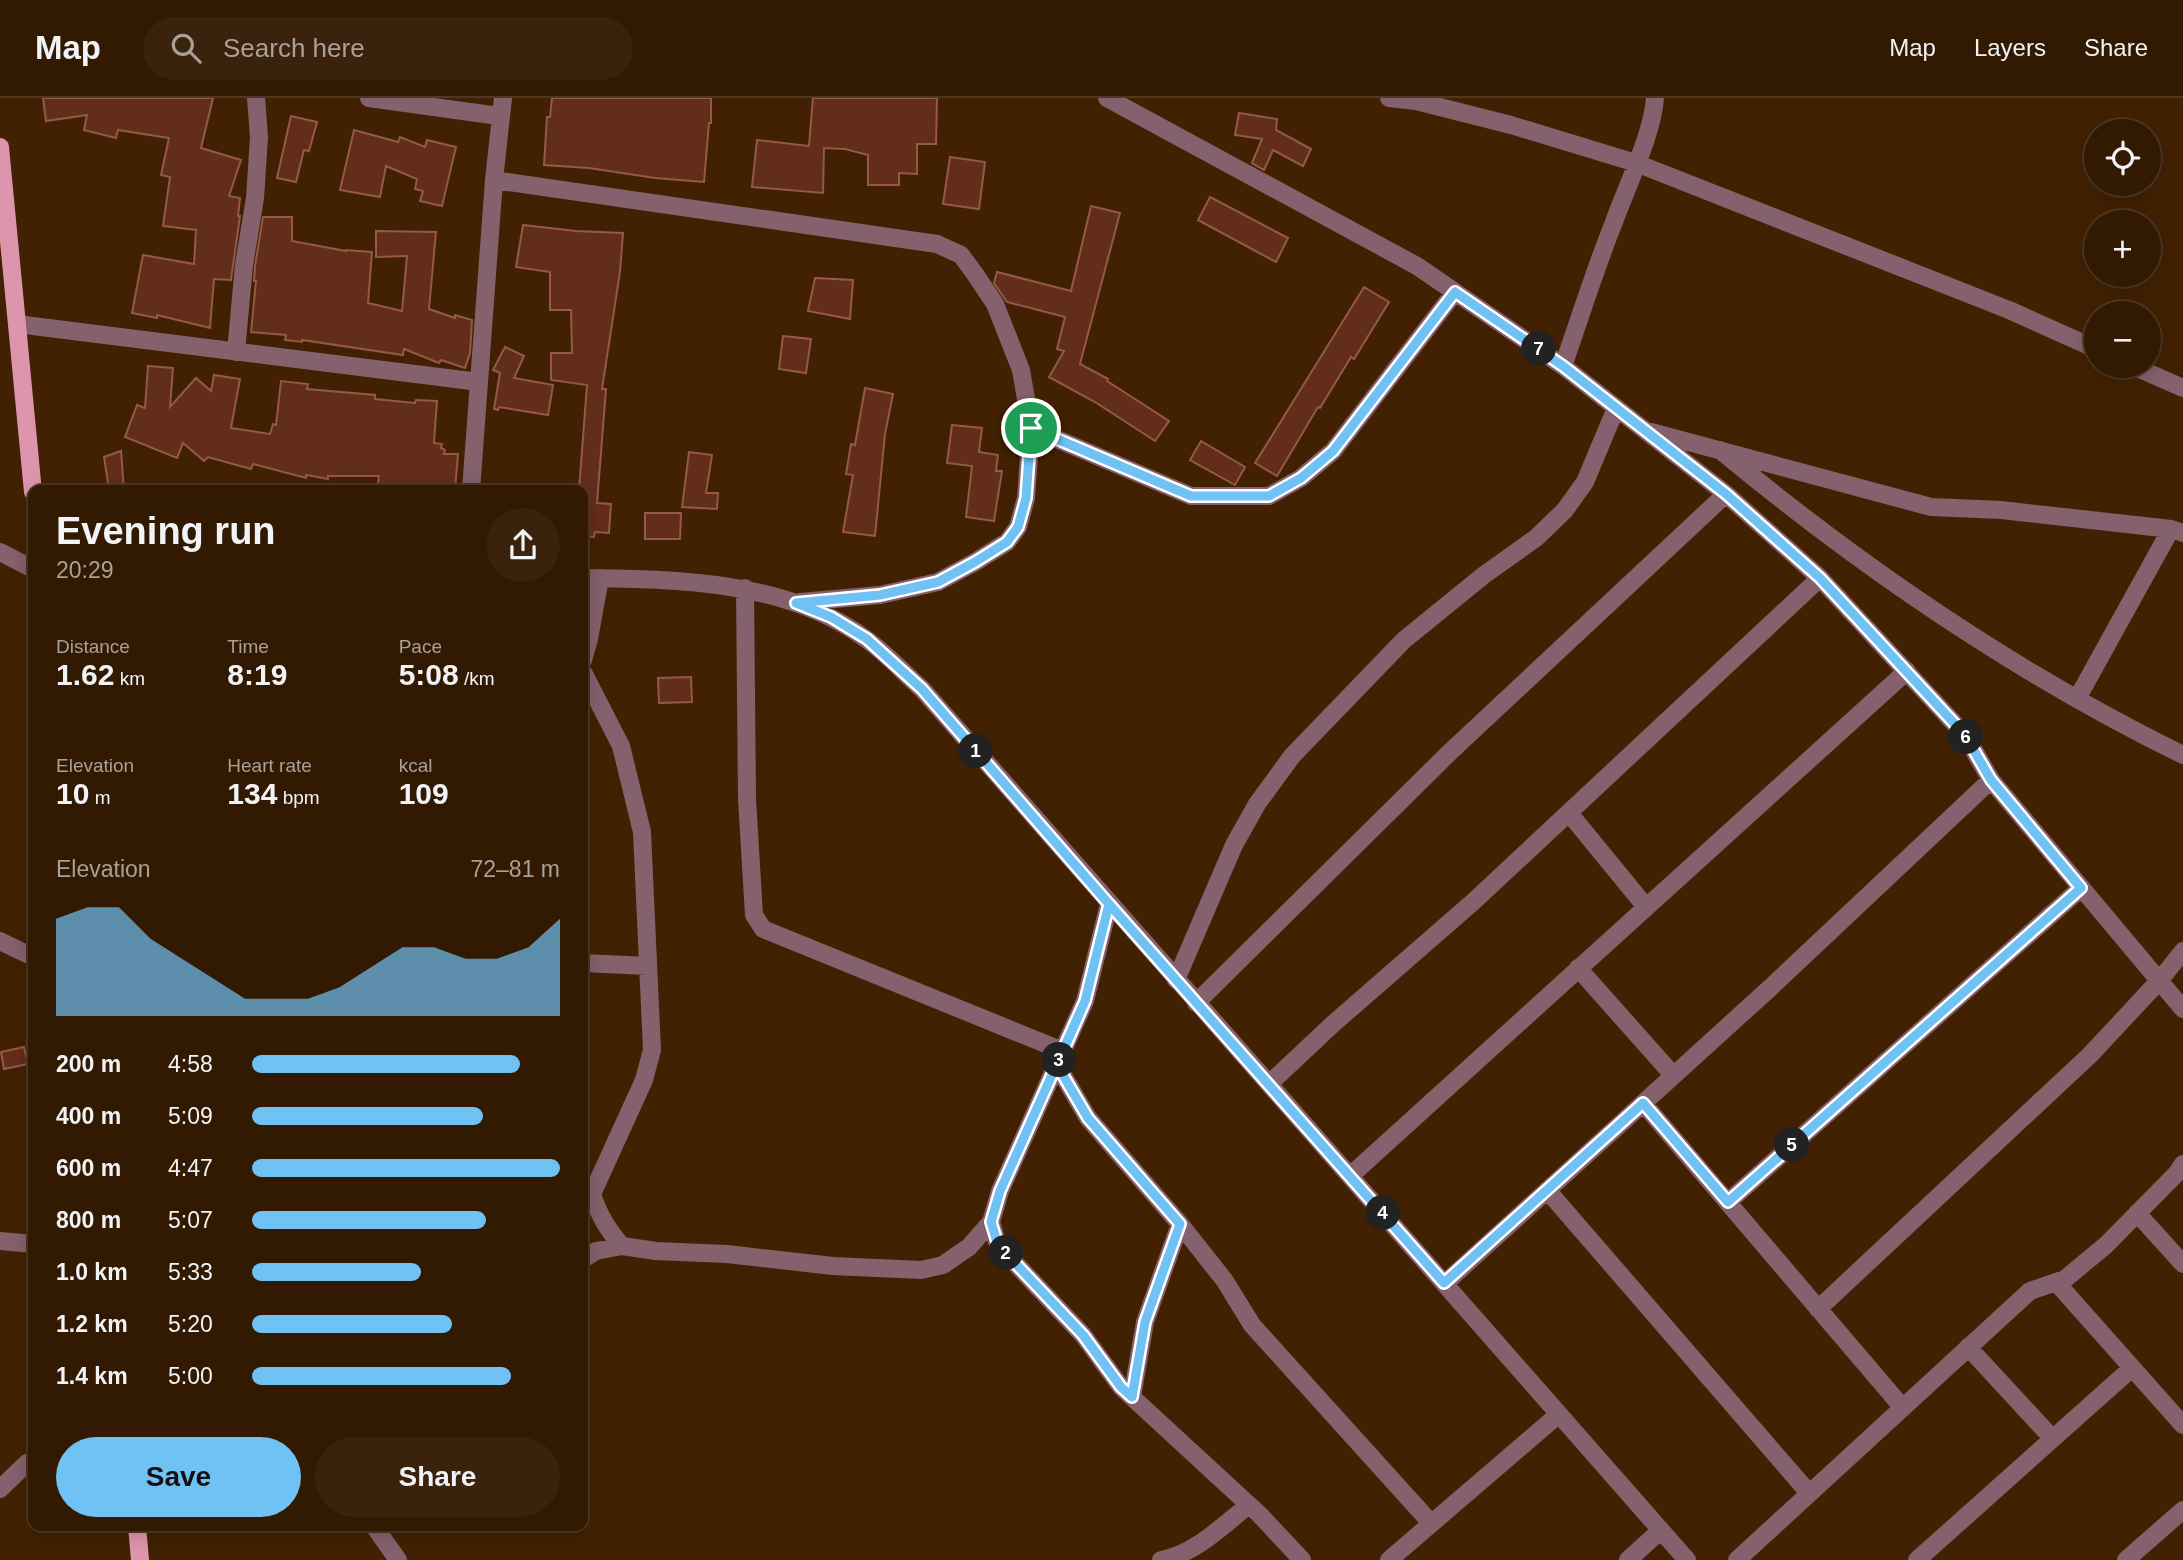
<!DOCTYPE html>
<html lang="en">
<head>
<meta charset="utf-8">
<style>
	:root { --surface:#321902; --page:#3a220c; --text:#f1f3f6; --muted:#a8a099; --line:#4d3824; --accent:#70c1f4 }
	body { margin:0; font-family:Arial,sans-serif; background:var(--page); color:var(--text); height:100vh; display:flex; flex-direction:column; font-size:26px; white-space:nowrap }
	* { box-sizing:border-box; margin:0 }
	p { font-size:23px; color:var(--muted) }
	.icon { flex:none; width:38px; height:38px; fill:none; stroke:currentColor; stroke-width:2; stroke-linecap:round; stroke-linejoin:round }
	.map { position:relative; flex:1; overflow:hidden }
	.sheet { position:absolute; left:28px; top:387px; width:560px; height:1046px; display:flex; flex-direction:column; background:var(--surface); border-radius:14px; box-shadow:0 4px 18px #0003,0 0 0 2px var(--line) }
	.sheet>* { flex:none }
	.buttons { position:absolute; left:2084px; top:21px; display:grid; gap:14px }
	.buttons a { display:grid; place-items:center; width:77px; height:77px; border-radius:50%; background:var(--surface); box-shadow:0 4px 18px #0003,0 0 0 2px var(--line); font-size:35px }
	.pin { position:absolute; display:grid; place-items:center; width:60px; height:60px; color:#fff; margin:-30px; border:4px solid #fff; border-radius:50%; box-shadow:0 2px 7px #0007 }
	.km { position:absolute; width:35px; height:35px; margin:-18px; border-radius:50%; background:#222; color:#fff; font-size:19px; line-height:35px; text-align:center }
	.round { display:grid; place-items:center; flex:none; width:74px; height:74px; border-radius:37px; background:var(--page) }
	.summary { display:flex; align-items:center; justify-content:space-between; height:119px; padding:0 28px }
	h1 { font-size:38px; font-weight:700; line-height:52px }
	.figures { display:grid; grid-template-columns:repeat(3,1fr); gap:10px; height:119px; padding:7px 28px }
	.figures div { display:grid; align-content:center }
	.figures b { font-size:30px; font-weight:700 }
	.figures small { font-size:19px; font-weight:400 }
	.figures p { font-size:19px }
	.chart { height:196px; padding:14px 28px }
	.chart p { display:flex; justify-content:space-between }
	.chart svg { width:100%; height:126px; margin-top:7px; fill:var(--accent); opacity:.7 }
	.action { display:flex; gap:14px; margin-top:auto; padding:14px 28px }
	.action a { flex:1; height:80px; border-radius:42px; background:var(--accent); color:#111; font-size:28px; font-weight:700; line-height:80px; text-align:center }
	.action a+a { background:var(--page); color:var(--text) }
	ul { padding:0 28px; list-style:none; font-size:23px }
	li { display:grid; grid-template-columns:112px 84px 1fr; align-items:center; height:52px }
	li i { height:18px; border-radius:9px; background:var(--accent) }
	header { display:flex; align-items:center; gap:42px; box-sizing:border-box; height:98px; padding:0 35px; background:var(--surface); border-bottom:2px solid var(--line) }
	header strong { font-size:33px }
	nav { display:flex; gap:38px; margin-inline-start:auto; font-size:24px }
	.search { width:490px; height:63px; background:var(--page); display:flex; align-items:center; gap:18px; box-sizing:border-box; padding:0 24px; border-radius:38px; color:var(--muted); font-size:26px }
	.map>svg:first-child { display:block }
	.building { fill:#632d1c; stroke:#945947; stroke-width:2 }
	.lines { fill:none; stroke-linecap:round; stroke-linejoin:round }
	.minor { stroke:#84616c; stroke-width:18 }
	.major { stroke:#dd95ad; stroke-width:18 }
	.route-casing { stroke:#fff; stroke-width:14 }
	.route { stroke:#70c1f4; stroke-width:9 }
</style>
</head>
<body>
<header>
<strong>Map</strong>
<div class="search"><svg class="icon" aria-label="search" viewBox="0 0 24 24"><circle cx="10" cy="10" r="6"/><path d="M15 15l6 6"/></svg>Search here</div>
<nav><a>Map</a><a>Layers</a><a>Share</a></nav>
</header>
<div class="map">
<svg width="2183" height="1462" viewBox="0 0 2183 1462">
	<rect width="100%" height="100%" fill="#422102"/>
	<!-- building -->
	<path class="building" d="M43,0H213L201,50L241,62L229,98L240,100L238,118H240L231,182L214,181L210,230L157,217V220L132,215L143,157L194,166L196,132L163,128L170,79L161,77L169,40L118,32L116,40L84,32L87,17L46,23Z
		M552,0H711V25H709L704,84L655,80L589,70L544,67L547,19H550Z
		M813,0H937L936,46H917V76L899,75V87H868V57L845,51L824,50L823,95L752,89L757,42L809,48Z
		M1239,15L1277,21L1276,32L1311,51L1303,68L1273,52L1264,72L1252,65L1262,41L1235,37Z
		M291,18L317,24L309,53L304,52L296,84L277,80Z
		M354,32L398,44L400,39L425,49L427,42L456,49L442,108L420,103L423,93L415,91L417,81L386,68L380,99L340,92Z
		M950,59L985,64L979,111L943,106Z
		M1210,99L1288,140L1276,164L1198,122Z
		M1091,108L1120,115L1080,266L1108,281L1107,283L1169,323L1155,343L1095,304L1049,279L1064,253L1057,251L1065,219L1007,204L994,185L997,174L1071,193Z
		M263,119H292V143L346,153V152L372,154L368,205L402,213L407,158L376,159V133L436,134L429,211L455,220V217L472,222L470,255L465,270L441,262L439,265L404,251L403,257L302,242V244L285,242L286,237L251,234L256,183H254L255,168Z
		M523,127L576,133L623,135L620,174L602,291H606L597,405L611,406L609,435L595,434L594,439L583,438V392H579L587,287L551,282V255H572L571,212H550V174L516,169Z
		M815,180L853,182L850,221L808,213Z
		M1364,189L1389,204L1354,261L1351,259L1320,310L1318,309L1277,378L1255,365Z
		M783,238L811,241L806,275L779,271Z
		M505,249L524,258L514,280L553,287L548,317L499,309L498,312L494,311L500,275L493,272Z
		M148,268L173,270L170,309L196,280L211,293L214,277L240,281L231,330L270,336L273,326L276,327L281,283L308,286L307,291L375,297V301L415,305L416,302L437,303L434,345L442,346L441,350L445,352L444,356H458L455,392H377L379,378H328V381L306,377V380L253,366L251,371L208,359L204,363L183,345L177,360L125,339L137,307L145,310Z
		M865,290L893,296L885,336L875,438L843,434L853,377L846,376L851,346L855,347Z
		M952,327L982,330L979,354L998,357L996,373H1002L994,423L966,419L972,368L947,365Z
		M1201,343L1245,369L1235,387L1190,362Z
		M121,353L124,392H109L104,359Z
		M689,354L712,357L706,395H718L717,411L682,409Z
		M645,415H681L680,441H645Z
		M691,579L692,604L659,605L658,580Z
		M24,949L28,966L4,971L1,954Z"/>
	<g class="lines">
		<!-- minor -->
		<path class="minor" d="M369,0L499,18
			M1107,0L1417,168L1563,268L1726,396L1820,480L1965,637L1991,682L2183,911
			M1389,0L1416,3L1511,27L1636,65L2009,212L2096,251
			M494,82L937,146L961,157L975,176L995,206L1021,272L1031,330L1026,400L1018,429L1007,444L975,464L938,484L880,497L800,504
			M17,226L479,284
			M236,254L244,167L255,100L259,39L256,0
			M1563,268C1580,220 1595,171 1614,124C1626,90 1653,35 1655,0
			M2133,268L2183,290
			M1031,330L1191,398H1269L1301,380L1333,353L1455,194
			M1651,334L1931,409L2001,412L2171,431L2183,435
			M1720,352C1861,469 2018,576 2183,657
			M471,392L494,82L503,0
			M0,454L33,471
			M583,480C678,481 787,483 866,541C886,555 904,575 922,591L1687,1462
			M745,490L747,701L754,817L763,831L1063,953
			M583,562L589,541L600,480
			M583,574L621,648L642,734L652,952L644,982L592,1096C599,1117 607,1131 622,1148
			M2078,599L2171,431
			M1569,715L1646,809
			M0,843L33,859
			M583,865L648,868
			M1578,870L1673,977
			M1176,882L1234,747L1257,706L1292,658L1404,542L1484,477L1536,440L1565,412L1585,384L1616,310
			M1196,905L1450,654L1726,396
			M1057,967L1088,1020L1180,1126L1225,1183L1252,1227L1431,1425
			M1269,986L1334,925L1473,804L1820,480
			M1643,1005L1903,1310
			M1350,1078L1907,573
			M1547,1092L1809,1395
			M1728,1104L2081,790
			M2137,1115L2183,1166
			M991,1124L998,1147L1083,1237L1121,1289L1260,1417L1302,1462
			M0,1143L33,1146
			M583,1161L596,1153L622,1148L656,1153L727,1156L833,1168L921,1172L943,1167L969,1149L991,1124L1000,1093L1085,903L1109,806
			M2056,1184L2183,1327
			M1445,1185L1770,890L1991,682
			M1818,1211L2090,957L2159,883L2183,853
			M1968,1249L2053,1341
			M1132,1299L1145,1224L1180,1126
			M0,1391L27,1365L33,1362
			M374,1428L398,1462
			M1161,1462C1195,1456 1222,1428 1249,1407
			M1389,1462L1559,1316
			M1628,1462L1661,1432
			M1737,1462L2030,1193L2065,1181L2106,1147L2177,1075L2183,1066
			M1917,1462L2132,1270
			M2126,1462L2183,1412"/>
		<!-- major -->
		<path class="major" d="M0,49L33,394
			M137,1428L140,1462"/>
	</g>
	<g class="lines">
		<!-- route casing -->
		<g class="route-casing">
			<path id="route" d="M1031,330L1026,400L1018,429L1007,444L975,464L938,484L880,497L796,505L831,519L867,541L922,591L1109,806L1085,903L1000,1093L991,1124L998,1147L1083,1237L1121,1289L1132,1299L1145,1224L1180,1126L1088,1020L1057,967L1085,903L1109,806L1444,1185L1643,1005L1728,1104L2081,790L1991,682L1965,637L1820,480L1726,396L1563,268L1455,194L1333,353L1301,380L1269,398H1191L1031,330"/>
		</g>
		<!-- route -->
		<use href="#route" class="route"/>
	</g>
</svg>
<div class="buttons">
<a><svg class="icon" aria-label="locate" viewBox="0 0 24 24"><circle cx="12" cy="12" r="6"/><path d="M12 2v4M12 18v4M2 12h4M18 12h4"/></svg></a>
<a>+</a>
<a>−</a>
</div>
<div class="pin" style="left:1031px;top:330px;background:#1e9e55"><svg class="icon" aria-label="arrive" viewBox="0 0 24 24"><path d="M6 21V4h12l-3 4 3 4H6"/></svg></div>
<b class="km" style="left:976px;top:653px">1</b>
<b class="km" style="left:1006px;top:1155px">2</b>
<b class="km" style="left:1059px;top:962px">3</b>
<b class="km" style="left:1383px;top:1115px">4</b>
<b class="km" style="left:1792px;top:1047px">5</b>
<b class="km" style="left:1966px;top:639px">6</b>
<b class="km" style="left:1539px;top:251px">7</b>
<section class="sheet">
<div class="summary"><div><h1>Evening run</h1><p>20:29</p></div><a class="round"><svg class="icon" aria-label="share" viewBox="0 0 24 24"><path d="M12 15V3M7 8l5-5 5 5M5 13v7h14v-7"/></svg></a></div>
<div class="figures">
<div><p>Distance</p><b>1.62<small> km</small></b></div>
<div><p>Time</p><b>8:19</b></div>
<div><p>Pace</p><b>5:08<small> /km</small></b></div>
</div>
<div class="figures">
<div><p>Elevation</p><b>10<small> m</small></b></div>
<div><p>Heart rate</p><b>134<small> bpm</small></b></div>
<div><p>kcal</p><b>109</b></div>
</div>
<div class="chart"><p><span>Elevation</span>72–81 m</p>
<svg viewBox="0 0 160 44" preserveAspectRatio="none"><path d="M0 44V10L10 6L20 6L30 17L40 24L50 31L60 38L70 38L80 38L90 34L100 27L110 20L120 20L130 24L140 24L150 20L160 10V44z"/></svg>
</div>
<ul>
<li><b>200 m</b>4:58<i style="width:87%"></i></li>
<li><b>400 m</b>5:09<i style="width:75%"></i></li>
<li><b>600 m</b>4:47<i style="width:100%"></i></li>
<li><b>800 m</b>5:07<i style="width:76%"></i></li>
<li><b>1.0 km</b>5:33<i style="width:55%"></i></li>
<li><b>1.2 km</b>5:20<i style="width:65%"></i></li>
<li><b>1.4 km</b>5:00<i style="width:84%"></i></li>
</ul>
<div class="action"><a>Save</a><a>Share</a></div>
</section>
</div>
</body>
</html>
